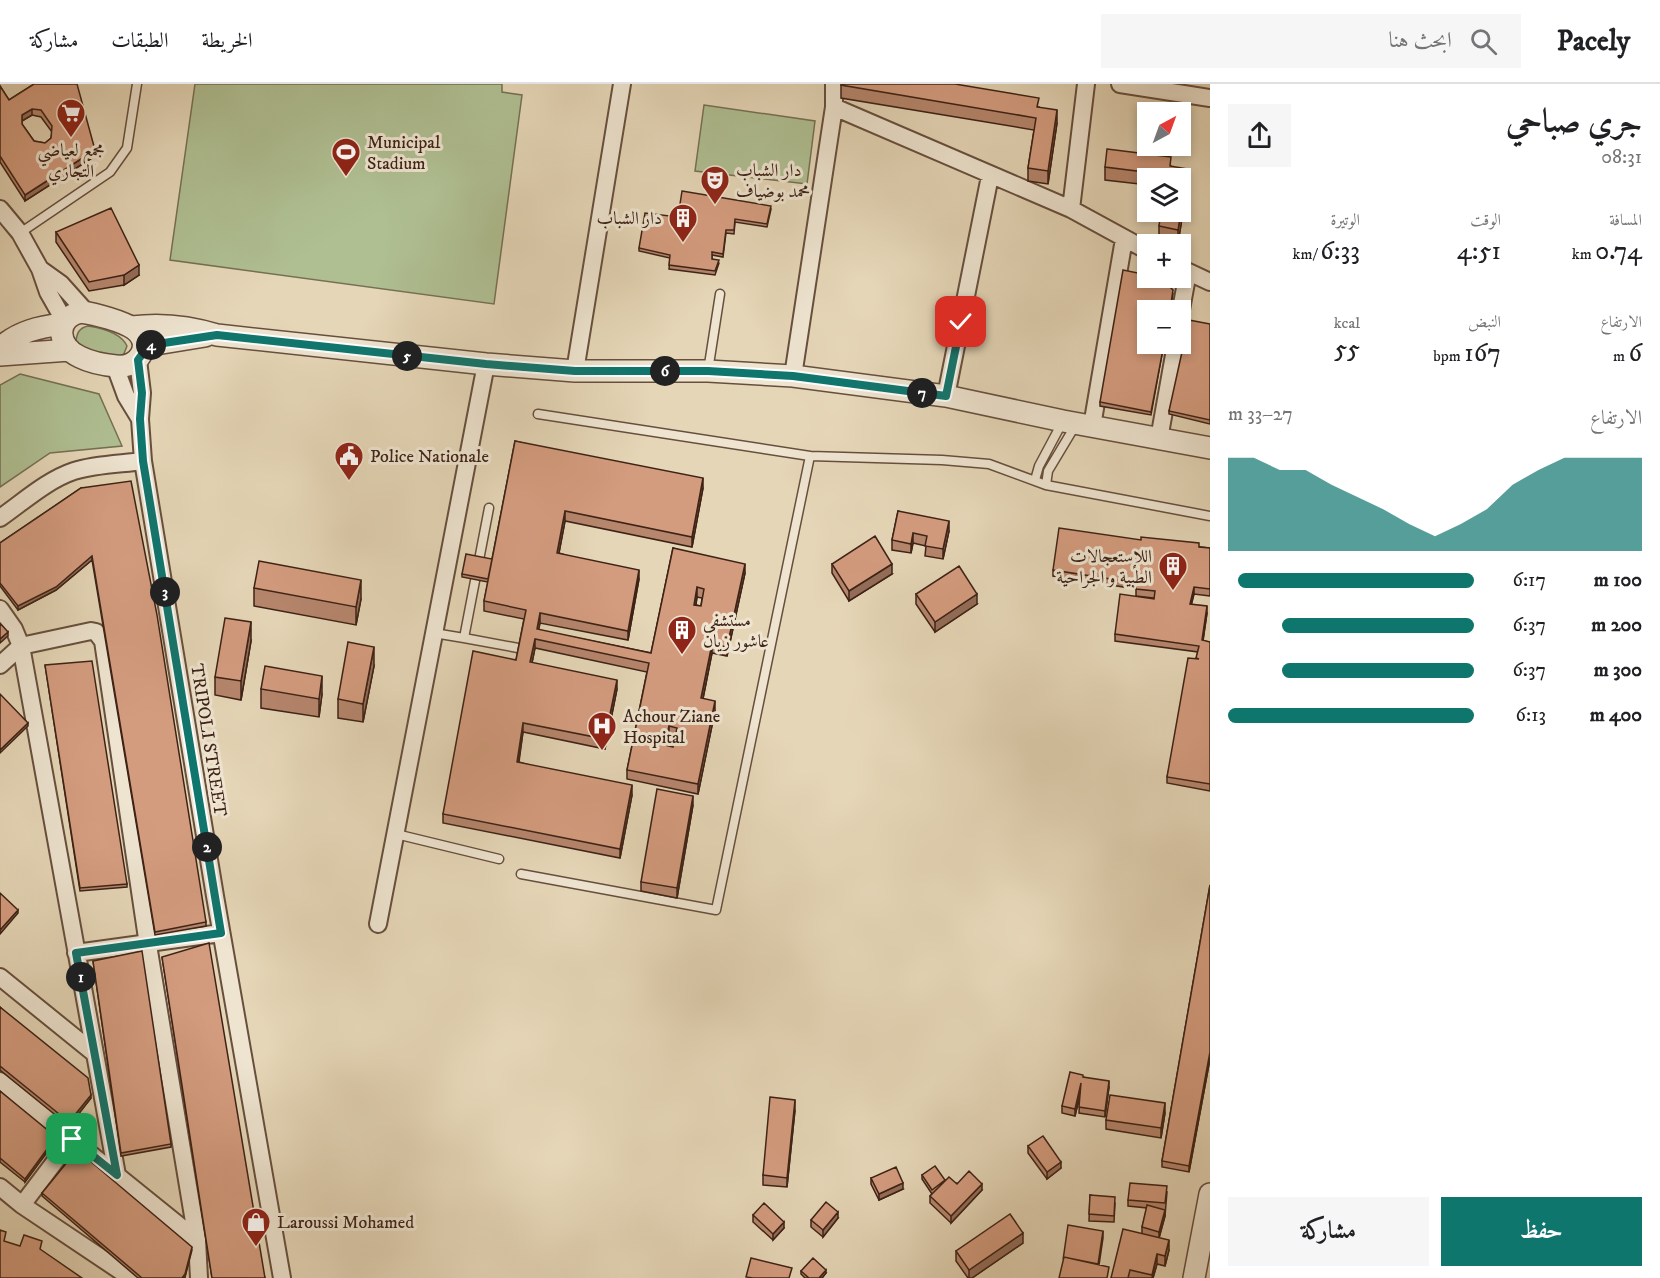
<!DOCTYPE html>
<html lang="ar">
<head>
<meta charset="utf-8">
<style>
	:root { --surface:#fff; --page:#f6f6f6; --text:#202124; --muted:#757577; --line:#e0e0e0; --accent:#0f766e }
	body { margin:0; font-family:"IM FELL DW Pica",Amiri,serif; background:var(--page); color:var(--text); direction:rtl; height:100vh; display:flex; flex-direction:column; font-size:22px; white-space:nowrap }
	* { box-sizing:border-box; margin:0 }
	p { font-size:20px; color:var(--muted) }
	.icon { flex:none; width:33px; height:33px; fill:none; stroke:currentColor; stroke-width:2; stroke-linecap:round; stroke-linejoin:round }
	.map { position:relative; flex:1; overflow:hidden; direction:ltr }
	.sheet { display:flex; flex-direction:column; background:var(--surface); width:450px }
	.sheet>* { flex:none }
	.needle { width:39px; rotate:41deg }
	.controls { position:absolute; left:1137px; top:18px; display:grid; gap:12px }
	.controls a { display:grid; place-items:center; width:54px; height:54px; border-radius:0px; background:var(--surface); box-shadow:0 3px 9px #0003; font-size:30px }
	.pin { position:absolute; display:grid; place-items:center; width:51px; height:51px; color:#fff; margin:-26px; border-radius:12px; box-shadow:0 3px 9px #0006 }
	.km { position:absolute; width:30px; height:30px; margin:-15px; border-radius:50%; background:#222; color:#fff; font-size:16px; line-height:30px; text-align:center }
	.round { display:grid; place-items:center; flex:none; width:63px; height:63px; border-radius:0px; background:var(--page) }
	.summary { display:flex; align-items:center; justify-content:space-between; height:102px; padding:0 18px }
	h1 { font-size:33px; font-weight:600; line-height:45px }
	.stats { display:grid; grid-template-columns:repeat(3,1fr); gap:9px; height:102px; padding:6px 18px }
	.stats div { display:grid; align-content:center }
	.stats b { font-size:26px; font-weight:600 }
	.stats small { font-size:16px; font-weight:400 }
	.stats p { font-size:16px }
	.chart { height:168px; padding:12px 18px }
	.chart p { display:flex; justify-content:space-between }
	.chart svg { width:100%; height:108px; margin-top:6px; fill:var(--accent); opacity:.7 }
	.action { display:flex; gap:12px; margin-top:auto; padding:12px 18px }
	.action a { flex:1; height:69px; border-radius:0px; background:var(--accent); color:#fff; font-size:24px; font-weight:600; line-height:69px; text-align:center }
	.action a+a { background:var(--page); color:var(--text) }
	ul { padding:0 18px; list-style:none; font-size:20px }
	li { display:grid; grid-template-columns:96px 72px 1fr; align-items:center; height:45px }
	li i { height:15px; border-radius:8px; background:var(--accent) }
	header { display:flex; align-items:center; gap:36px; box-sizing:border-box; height:84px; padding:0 30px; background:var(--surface); border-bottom:2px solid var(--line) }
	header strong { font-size:28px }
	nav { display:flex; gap:33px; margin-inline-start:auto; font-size:21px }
	.search { width:420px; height:54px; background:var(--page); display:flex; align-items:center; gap:15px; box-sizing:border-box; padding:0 21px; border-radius:0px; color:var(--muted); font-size:22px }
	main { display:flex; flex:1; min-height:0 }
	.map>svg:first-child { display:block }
	.green { fill:#afbf92; stroke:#767054; stroke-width:1.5 }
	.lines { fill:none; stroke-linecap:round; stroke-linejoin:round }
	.service-casing { stroke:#674f3e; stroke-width:11 }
	.minor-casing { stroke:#674f3e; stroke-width:20 }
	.tertiary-casing { stroke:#674f3e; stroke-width:24 }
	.service { stroke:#eee4d0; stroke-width:8 }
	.minor { stroke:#eee4d0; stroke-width:16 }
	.tertiary { stroke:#eee4d0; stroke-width:21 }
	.wall { fill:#b6866d; stroke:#3d2216; stroke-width:1.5; fill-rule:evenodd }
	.shaded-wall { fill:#946d59; stroke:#3d2216; stroke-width:1.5 }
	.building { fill:#d49c7f; stroke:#3d2216; stroke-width:1.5; fill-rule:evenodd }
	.route-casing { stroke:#fff; stroke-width:12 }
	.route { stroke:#0f766e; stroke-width:8 }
	.labels { text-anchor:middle; stroke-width:6; stroke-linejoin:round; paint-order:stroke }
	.poi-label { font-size:18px; fill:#3d2216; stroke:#eee4d0; text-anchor:start }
	.street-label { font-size:18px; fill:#3d2216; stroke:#eee4d0 }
</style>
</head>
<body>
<header>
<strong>Pacely</strong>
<div class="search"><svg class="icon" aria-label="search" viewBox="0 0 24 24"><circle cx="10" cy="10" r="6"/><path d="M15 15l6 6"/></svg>ابحث هنا</div>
<nav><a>الخريطة</a><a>الطبقات</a><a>مشاركة</a></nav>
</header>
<main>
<section class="sheet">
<div class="summary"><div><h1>جري صباحي</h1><p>08:31</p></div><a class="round"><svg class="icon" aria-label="share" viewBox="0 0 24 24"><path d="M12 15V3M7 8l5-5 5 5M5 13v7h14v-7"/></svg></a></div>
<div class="stats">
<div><p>المسافة</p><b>0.74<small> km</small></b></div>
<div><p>الوقت</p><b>4:51</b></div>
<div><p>الوتيرة</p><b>6:33<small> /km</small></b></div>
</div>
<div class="stats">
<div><p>الارتفاع</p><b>6<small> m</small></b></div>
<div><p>النبض</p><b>167<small> bpm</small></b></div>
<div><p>kcal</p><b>55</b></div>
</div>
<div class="chart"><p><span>الارتفاع</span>27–33 m</p>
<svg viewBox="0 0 160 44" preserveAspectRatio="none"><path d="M0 44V6L10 6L20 11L30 11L40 17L50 22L60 27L70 33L80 38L90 33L100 27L110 17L120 11L130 6L140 6L150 6L160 6V44z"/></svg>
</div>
<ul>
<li><b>100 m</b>6:17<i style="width:96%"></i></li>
<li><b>200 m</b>6:37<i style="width:78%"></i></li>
<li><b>300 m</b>6:37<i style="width:78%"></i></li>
<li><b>400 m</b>6:13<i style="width:100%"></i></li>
</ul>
<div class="action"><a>حفظ</a><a>مشاركة</a></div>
</section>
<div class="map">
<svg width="1210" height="1194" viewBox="0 0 1210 1194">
	<rect width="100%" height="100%" fill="#e5d6b7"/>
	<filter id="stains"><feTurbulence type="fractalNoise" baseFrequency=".00333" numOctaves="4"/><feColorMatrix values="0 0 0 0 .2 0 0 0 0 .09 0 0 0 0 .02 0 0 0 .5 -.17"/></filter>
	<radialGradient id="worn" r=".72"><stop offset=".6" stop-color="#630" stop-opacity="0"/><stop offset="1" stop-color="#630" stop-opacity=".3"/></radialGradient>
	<!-- green -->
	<path class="green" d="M195,0H502V8L522,11L494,220L170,176Z
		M704,21L815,37L807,100L695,87Z
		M88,242C101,244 121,249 127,262L123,272L88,271L76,257C77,249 79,244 88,242Z
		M20,290L99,310L122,362L50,369L0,403V301Z"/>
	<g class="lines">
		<!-- service casing -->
		<g class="service-casing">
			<path id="service" d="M20,149L110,88L127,64L137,0
				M708,287L720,210
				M538,330L810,372
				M1035,396L1039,382L1063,337
				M1046,401L1048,387L1075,342
				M434,549L464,554L489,424
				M464,554L518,564
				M396,750L499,775
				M521,790L716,826L810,372L942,376L989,380L1046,401L1210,432"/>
		</g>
		<!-- minor casing -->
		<g class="minor-casing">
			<path id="minor" d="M1120,0L1210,14
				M834,23L1071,125L1148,167
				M0,125L20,149L40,185L48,208L65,238
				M1071,125L1086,0
				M1180,184L1210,198
				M40,185L61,200L87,229
				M1180,231L1188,188
				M138,276L142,309L140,335L143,377L215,812L282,1194
				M115,282L126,312L140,335
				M575,287L622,0
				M793,292L834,23V0
				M946,312L990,92
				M1092,342L1124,155
				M1159,355L1176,260
				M0,434C23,418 47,396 74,387C96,380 121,380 143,377
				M0,525L14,545L21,562L117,1091
				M0,581L21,562L91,547L96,548L103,557L148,861L197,1156L199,1194
				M378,840L486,280
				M76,869L221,849
				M0,893L94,969
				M0,997L197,1156
				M0,1103L22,1121L131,1194
				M22,1121L72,1055"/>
		</g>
		<!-- tertiary casing -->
		<g class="tertiary-casing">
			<path id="tertiary" d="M81,228C96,230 122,237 134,245C154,260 139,285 116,282C105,281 90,278 80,273C57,263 54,234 81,228Z
				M132,243C162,239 188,242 217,251L486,280L575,287H708L793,292L946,312L1063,337L1210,364
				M144,262L205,252
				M0,264C19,247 39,243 63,240
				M0,271L70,266
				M1194,1194L1210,1110"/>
		</g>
		<!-- service -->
		<use href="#service" class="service"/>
		<!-- minor -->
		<use href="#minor" class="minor"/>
		<!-- tertiary -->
		<use href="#tertiary" class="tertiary"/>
	</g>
	<!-- wall -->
	<path class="wall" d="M34,0L95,72L25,117L0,78V2L9,16ZM32,31L41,33L52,48L51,54L45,59L34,57L22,40V37Z
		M841,1L1039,23L1057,39L1048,100L1028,97V84L1034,46L841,14Z
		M1171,82L1188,98L1178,159L1159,155V142L1180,94H1148V101L1105,96V83Z
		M771,125L767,143L735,138L734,150L726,149L723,173L712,171V175L719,179L715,191L669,185L670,174L639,167V164L678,133Z
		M56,148L139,191L124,201L89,207L56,158Z
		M1173,209L1151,331L1100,322V318Z
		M1210,240V340L1169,330V327Z
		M515,357L703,404L692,463L565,437L559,469L639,495L628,556L540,539L538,546L651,569L673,464L745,489L727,572L712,569L703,615L715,627L698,710L627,695V686L647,588L535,564L532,579L617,605L605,665L523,648L519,678L632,711L620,774L443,739V730L516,576L524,535L484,527V517L488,498L462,493V490L492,475ZM697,513L702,514L701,522L696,521ZM669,651L675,653L673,663L667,662Z
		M81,404L206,838V842L155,851L92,476L56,506L18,526L0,502V459Z
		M898,427L949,447L943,475L925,472L926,462L913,459L911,469L892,466V456Z
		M1141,456L1210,464V512L1194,510L1191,520L1207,529L1203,557L1210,558V707L1167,699V693L1198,568L1115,557V550L1154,514L1136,512V505L1053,492V486Z
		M832,480L892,490L849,517L832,489Z
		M254,504L361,515L356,541L254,522Z
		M916,510L977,520L935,548L916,520Z
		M251,557L241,616L215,611V593Z
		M45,581L127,800V803L80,807Z
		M374,582L363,638L338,634V615Z
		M261,605L322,610L319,633L261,624Z
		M693,721L677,814L641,807V798Z
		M1210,801V975L1189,1088L1162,1083V1077Z
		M162,873L265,1194H212Z
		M93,877L171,1060V1063L121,1072Z
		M0,923L91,1014L69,1042L0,986Z
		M1083,993L1109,1003L1105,1033L1079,1029L1080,1011L1075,1032L1062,1029V1022Z
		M0,1007L56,1056L25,1098L0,1078Z
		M795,1026L787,1103L763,1101V1091Z
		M1165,1029L1161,1054L1106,1045V1036Z
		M1028,1062L1061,1084L1047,1095L1028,1069Z
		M922,1091L945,1096L982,1106L951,1139L930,1119V1112L932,1110L922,1095Z
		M871,1094L903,1105L879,1116L871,1100Z
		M1167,1108L1165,1132L1159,1154L1169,1166L1165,1182L1157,1180L1153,1194H1111L1142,1150V1143L1147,1124L1128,1122V1116Z
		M42,1109L192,1166L185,1193V1194H138L42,1112Z
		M1090,1111L1115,1119L1114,1138L1089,1137Z
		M753,1131L784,1144L773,1156L753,1138Z
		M838,1134L823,1153L811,1143V1136Z
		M1023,1159L972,1194H968L956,1177V1167Z
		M801,1187L826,1189L822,1194H805L801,1190Z"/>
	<!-- shaded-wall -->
	<path class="shaded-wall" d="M32,25V31L22,37V31Z
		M1057,26V39L1048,100V87Z
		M95,66V72L25,117V111Z
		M1188,85V98L1178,159V146Z
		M139,181V191L124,201V191Z
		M703,394V404L692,463V453Z
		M565,427V437L557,479V469Z
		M949,437V447L943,475V465Z
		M913,449V459L911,469V460Z
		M92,472V476L56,506L18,526V522Z
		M745,480V489L727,572V563Z
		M892,480V490L849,517V507Z
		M639,486V495L628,556V547Z
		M361,496V515L356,541V523Z
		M697,503V513L694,531V521Z
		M1194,503V510L1190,527V520Z
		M977,510V520L935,548V538Z
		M1207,522V529L1202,563V556Z
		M540,529V539L537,555V545Z
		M251,538V557L241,616V597Z
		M8,548V552L0,559V555Z
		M535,555V564L530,588V578Z
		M712,560V569L701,624V614Z
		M374,563V582L363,638V620Z
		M322,592V610L319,633V615Z
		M617,596V605L605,665V655Z
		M715,617V627L698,710V700Z
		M28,639V642L0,669V666Z
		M523,639V648L517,688V678Z
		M669,642V651L665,671V661Z
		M632,701V711L620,774V765Z
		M693,712V721L677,814V804Z
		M18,826V829L0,850V846Z
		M1210,968V975L1189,1088V1082Z
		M1109,997V1003L1105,1033V1027Z
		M1081,999V1006L1075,1032V1025Z
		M91,1011V1014L69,1042V1038Z
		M795,1016V1026L787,1103V1094Z
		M1165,1019V1029L1161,1054V1044Z
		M56,1053V1056L25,1098V1095Z
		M1061,1078V1084L1047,1095V1088Z
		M903,1099V1105L879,1116V1110Z
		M982,1100V1106L951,1139V1132Z
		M1165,1126V1132L1159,1154V1148Z
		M838,1128V1134L823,1153V1146Z
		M784,1138V1144L773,1156V1150Z
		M1103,1147V1154L1098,1188V1181Z
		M1023,1149V1159L972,1194H969V1186Z
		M1169,1156V1166L1165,1182V1172Z
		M192,1163L185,1193L182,1194Z
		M1157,1170V1180L1153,1194H1152Z
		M826,1186V1189L822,1194H819Z"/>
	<!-- building -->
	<path class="building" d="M34,0H77L95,66L25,111L0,72V2L9,16ZM32,25L41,26L52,42L51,54L45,59L34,57L22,40V31Z
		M841,0H955L1039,14L1037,23L1057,26L1048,87L1028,84L1036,34L841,1Z
		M1107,65L1171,73L1170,82L1188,85L1178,146L1159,142L1161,128H1180V94H1167L1168,91L1105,83Z
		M682,107L771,122L767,140L735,135L734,146H726L723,170L712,168V175L719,176L715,187L669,181L670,171L639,164L645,129L678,133Z
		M111,124L139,181L124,191L89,198L56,148Z
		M1123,186L1148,191V194H1161L1173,206L1170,226H1148V260H1164L1151,328L1100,318Z
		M1189,236L1210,240V336L1169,327Z
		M515,357L703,394L692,453L565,427L557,469L639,486L628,547L540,529L537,545L651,569L673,464L745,480L727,563L712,560L701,614L715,617L698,700L627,686L649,579L535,555L530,578L617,596L605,655L523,639L517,678L632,701L620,765L443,730L473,567L516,576L526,526L484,517ZM697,503L704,505L701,522L694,521ZM669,642L677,644L673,663L665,661Z
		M131,397L157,531L206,838L155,848L92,472L56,503L18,522L0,499V459L81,404Z
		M898,427L949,437L943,465L925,462L927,452L913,449L911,460L892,456Z
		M1059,444L1141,456V453L1199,459V463L1210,464V505L1194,503L1190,520L1207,522L1202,556L1210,558V700L1167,693L1188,574L1199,575L1196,574L1199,562L1115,550L1120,510L1154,515L1155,507L1136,505V499L1053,486Z
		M875,452L892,480L849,507L832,480Z
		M466,470L492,475L488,495L462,490Z
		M259,477L361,496L356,523L254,504Z
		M959,482L977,510L935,538L916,510Z
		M225,534L251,538L241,597L215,593Z
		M0,539L8,548L0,555Z
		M348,558L374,563L363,620L338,615Z
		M92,577L127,800L80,804L45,581Z
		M265,582L322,592L319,615L261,605Z
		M0,610L28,639L0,666Z
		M657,705L693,712L677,804L641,798Z
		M1210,801V968L1189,1082L1162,1077Z
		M0,809L18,826L0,846Z
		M209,859L265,1194H212L162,873Z
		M142,867L171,1060L121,1069L93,877Z
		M0,923L88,994L91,1011L69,1038L0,982Z
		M1070,988L1083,991V993L1109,997L1105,1027L1079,1023L1081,999L1075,1025L1062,1022Z
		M0,1007L56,1053L25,1095L0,1074Z
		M1110,1011L1165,1019L1161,1044L1106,1036Z
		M770,1013L795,1016L787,1094L763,1091Z
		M1043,1052L1061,1078L1047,1088L1028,1062Z
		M77,1066L192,1163L185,1190L182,1194H142L42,1109Z
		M935,1082L945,1096L932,1106L922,1091Z
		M896,1083L903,1099L879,1110L871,1094Z
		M969,1087L982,1100L951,1132L930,1112L949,1093L957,1100Z
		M1130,1099L1167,1102L1165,1119L1128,1116Z
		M1090,1111L1115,1113L1114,1132L1089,1130Z
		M826,1118L838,1128L823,1146L811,1136Z
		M764,1119L784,1138L773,1150L753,1131Z
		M1147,1121L1165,1126L1159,1148L1142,1143Z
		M1010,1130L1023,1149L969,1186L956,1167Z
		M1068,1141L1103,1147L1098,1180L1064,1173L1063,1176Z
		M1123,1145L1169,1156L1165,1172L1157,1170L1152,1191L1130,1186L1128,1194H1111Z
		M0,1146L6,1148L4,1157L20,1162L24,1151L42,1157L40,1165L82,1194H0Z
		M1064,1173L1109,1183L1107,1194H1059Z
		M751,1174L792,1184L789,1194H753L746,1193Z
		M813,1174L826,1186L819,1194H809L801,1187Z"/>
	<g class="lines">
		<!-- route casing -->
		<g class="route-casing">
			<path id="route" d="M72,1055L117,1091L76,869L221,849L143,377L140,335L142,309L138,276L143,269L144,262L217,251L486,280L575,287H708L793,292L946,312L961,238"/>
		</g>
		<!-- route -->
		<use href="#route" class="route"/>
	</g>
	<!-- icons -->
	<defs>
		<g id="supermarket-pin" transform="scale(1.5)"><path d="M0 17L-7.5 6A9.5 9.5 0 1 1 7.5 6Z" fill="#8f2418" stroke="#eee4d0"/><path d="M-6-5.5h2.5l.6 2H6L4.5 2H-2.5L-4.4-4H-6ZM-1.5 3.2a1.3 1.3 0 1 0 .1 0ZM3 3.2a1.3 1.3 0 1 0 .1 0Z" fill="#fff"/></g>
		<g id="stadium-pin" transform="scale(1.5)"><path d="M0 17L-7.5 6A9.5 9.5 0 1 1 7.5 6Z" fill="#8f2418" stroke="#eee4d0"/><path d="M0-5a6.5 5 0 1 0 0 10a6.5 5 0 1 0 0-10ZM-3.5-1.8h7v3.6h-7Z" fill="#fff"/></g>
		<g id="theatre-pin" transform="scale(1.5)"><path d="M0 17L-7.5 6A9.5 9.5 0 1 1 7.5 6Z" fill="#8f2418" stroke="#eee4d0"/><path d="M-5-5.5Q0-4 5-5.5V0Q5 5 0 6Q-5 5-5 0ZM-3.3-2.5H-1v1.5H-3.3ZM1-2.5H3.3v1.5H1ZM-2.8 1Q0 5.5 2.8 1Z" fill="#fff"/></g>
		<g id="building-pin" transform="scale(1.5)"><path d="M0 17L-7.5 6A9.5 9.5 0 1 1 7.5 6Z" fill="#8f2418" stroke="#eee4d0"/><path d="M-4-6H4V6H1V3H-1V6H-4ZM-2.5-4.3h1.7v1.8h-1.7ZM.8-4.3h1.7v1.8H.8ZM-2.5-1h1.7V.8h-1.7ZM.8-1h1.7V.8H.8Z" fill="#fff"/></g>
		<g id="civic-pin" transform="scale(1.5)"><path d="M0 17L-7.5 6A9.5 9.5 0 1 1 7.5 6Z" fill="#8f2418" stroke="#eee4d0"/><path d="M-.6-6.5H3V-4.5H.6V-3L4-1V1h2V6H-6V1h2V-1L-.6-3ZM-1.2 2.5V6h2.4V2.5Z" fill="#fff"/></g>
		<g id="hospital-pin" transform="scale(1.5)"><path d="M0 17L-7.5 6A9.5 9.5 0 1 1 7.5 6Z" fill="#8f2418" stroke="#eee4d0"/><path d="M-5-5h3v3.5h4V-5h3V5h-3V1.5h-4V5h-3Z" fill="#fff"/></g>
		<g id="shop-pin" transform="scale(1.5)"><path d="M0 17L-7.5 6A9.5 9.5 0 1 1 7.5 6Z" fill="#8f2418" stroke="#eee4d0"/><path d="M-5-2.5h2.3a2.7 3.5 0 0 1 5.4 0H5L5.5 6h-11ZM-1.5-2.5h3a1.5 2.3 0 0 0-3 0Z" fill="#fff"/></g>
	</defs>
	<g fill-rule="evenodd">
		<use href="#supermarket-pin" x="71" y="29"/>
		<use href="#stadium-pin" x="346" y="68"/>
		<use href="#theatre-pin" x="715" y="96"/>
		<use href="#building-pin" x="683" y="134"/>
		<use href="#civic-pin" x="349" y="372"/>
		<use href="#building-pin" x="1173" y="482"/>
		<use href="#building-pin" x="682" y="546"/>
		<use href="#hospital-pin" x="602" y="642"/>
		<use href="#shop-pin" x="256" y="1138"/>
	</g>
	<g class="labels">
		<!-- poi labels -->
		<g class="poi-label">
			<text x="367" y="64">Municipal<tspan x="367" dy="21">Stadium</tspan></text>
			<text x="71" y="72" text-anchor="middle">مجمع لعياضي<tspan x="71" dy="21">التجاري</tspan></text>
			<text x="736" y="92">دار الشباب<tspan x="736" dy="21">محمد بوضياف</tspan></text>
			<text x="662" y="140" text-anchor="end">دار الشباب</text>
			<text x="370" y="378">Police Nationale</text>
			<text x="1152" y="478" text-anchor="end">اللإستعجالات<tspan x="1152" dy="21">الطبية و الجراحية</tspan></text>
			<text x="703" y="542">مستشفى<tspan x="703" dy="21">عاشور زيان</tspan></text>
			<text x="623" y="638">Achour Ziane<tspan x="623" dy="21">Hospital</tspan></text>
			<text x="277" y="1144">Laroussi Mohamed</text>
		</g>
		<!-- street labels -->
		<g class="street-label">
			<text transform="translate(209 656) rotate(81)" y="6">TRIPOLI STREET</text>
		</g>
	</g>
	<rect width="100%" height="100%" filter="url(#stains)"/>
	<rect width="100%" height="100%" fill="url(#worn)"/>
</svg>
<div class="controls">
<a><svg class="needle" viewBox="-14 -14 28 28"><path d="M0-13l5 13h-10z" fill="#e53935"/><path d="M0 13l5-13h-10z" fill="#757577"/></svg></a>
<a><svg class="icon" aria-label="layers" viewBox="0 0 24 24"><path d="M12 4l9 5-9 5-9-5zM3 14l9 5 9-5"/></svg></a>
<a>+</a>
<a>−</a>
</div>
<div class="pin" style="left:72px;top:1055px;background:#1e9e55"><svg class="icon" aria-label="arrive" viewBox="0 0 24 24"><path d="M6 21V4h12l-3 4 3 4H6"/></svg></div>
<div class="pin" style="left:961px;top:238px;background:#d93025"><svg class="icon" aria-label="check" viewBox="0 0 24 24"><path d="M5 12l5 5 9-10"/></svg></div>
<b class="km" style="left:81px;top:893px">1</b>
<b class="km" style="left:207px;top:763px">2</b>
<b class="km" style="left:165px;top:508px">3</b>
<b class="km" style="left:151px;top:261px">4</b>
<b class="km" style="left:407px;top:272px">5</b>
<b class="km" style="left:665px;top:287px">6</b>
<b class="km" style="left:922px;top:309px">7</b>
</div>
</main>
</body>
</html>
